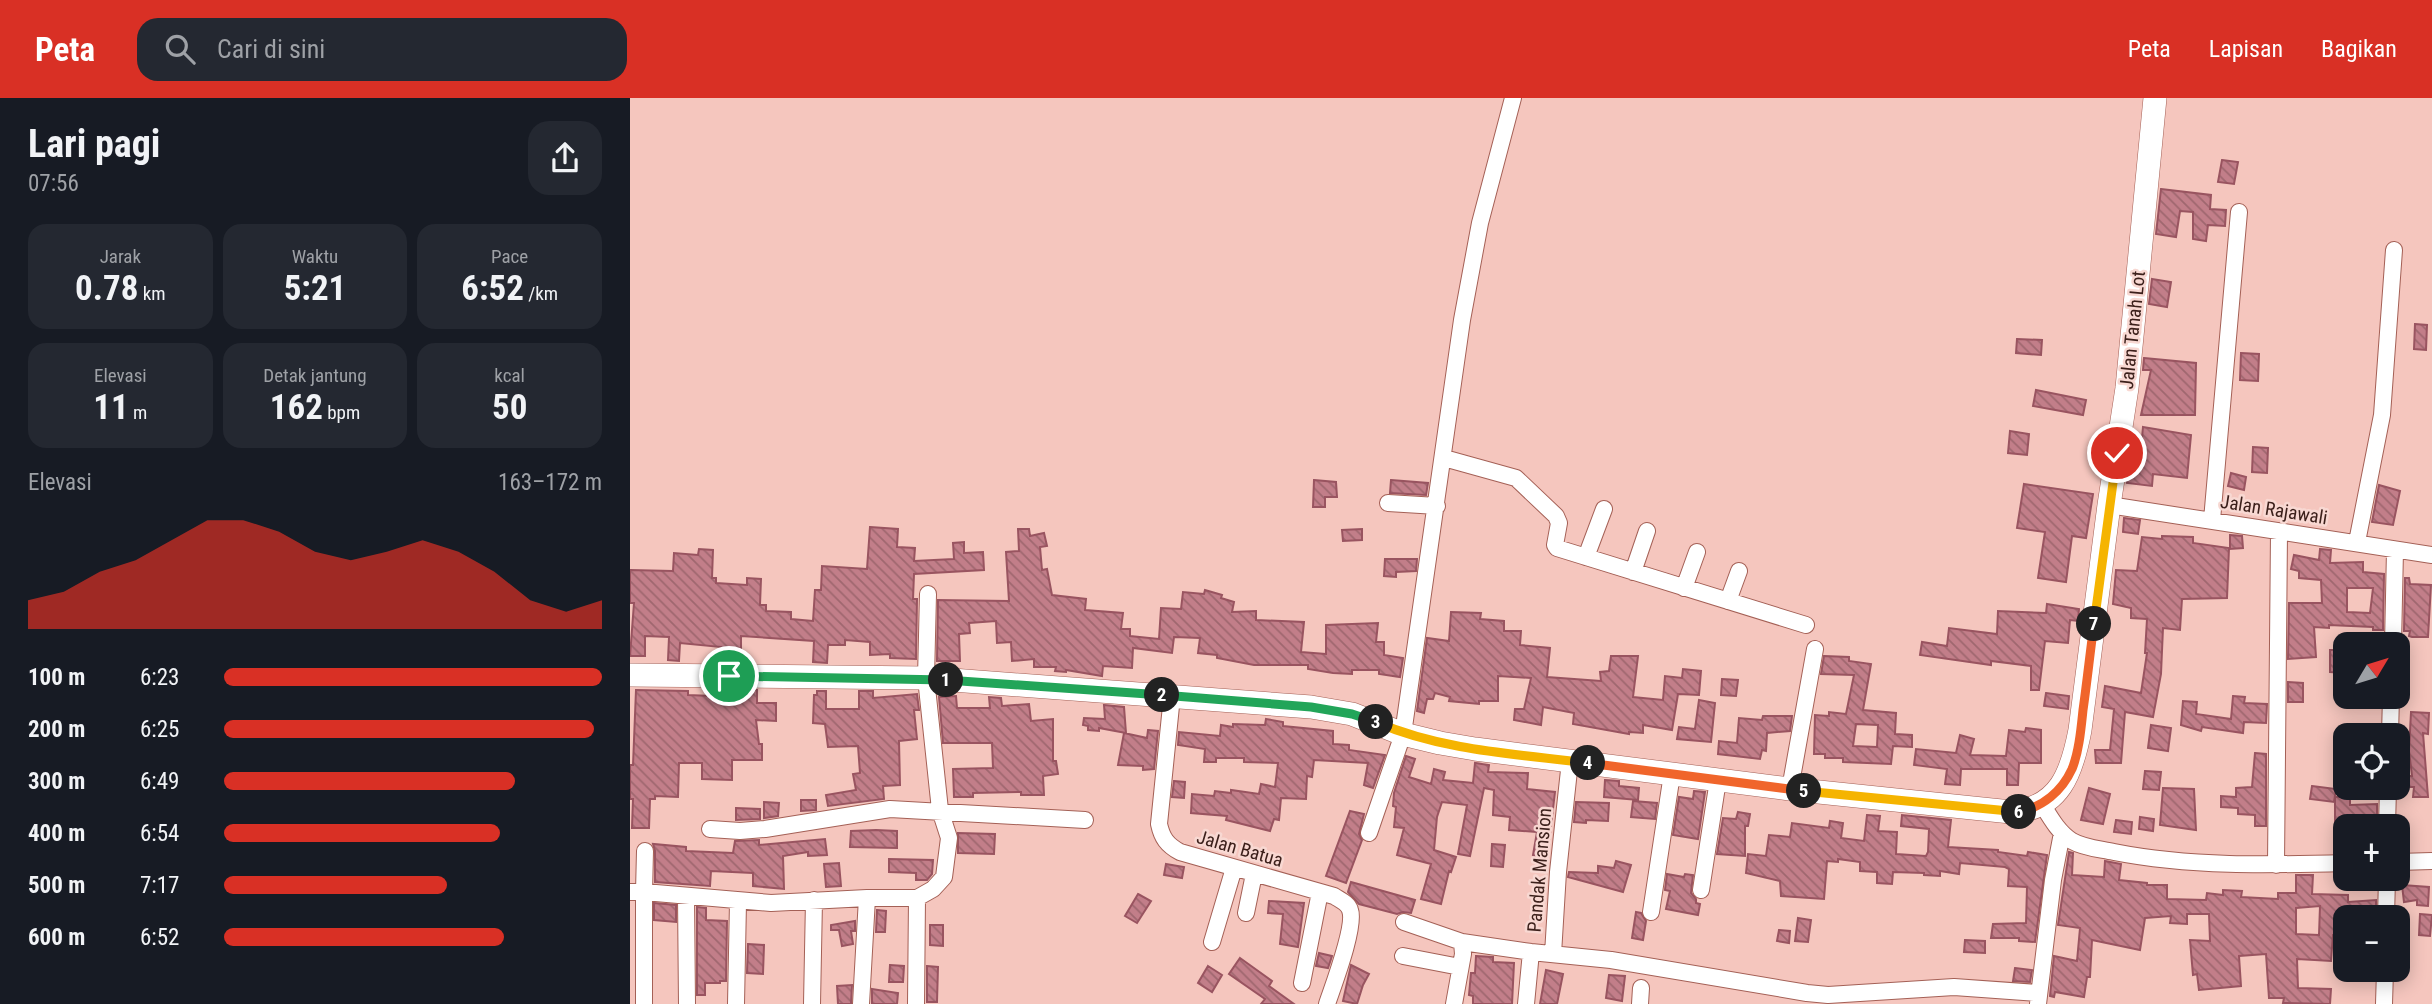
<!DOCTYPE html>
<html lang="id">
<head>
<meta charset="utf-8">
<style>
	:root { --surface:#171b24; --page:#242831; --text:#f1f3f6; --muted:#9ea1a6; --accent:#d93025 }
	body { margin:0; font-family:"Roboto Condensed",sans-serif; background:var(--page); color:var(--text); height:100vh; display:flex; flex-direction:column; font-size:26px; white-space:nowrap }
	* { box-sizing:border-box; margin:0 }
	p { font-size:23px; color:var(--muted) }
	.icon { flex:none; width:38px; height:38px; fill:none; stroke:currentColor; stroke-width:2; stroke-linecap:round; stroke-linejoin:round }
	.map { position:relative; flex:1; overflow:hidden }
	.details { display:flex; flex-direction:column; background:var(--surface); width:630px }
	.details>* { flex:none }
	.needle { width:46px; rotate:52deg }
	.buttons { position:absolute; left:1703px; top:534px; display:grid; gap:14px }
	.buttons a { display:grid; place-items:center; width:77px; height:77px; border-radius:14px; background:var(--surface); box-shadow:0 4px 18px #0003; font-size:35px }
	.pin { position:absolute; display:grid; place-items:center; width:60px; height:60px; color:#fff; margin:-30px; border:4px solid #fff; border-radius:50%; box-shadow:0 2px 7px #0007 }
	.km { position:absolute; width:35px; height:35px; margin:-18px; border-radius:50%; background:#222; color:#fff; font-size:19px; line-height:35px; text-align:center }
	.round { display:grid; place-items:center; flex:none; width:74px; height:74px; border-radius:21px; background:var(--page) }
	.head { display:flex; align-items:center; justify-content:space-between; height:119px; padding:0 28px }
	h1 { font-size:38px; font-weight:700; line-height:52px }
	.figures { display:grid; grid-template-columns:repeat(3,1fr); gap:10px; height:119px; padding:7px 28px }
	.figures div { display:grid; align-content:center; border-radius:18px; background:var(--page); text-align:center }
	.figures b { font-size:35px; font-weight:700 }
	.figures small { font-size:19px; font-weight:400 }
	.figures p { font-size:19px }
	.chart { height:196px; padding:14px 28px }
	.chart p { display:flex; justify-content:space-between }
	.chart svg { width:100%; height:126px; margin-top:7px; fill:var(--accent); opacity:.7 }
	ul { padding:0 28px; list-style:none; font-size:23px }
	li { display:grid; grid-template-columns:112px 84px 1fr; align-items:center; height:52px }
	li i { height:18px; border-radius:9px; background:var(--accent) }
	header { display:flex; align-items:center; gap:42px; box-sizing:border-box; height:98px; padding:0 35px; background:var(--accent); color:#fff }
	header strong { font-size:33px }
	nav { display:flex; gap:38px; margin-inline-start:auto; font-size:24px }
	.search { width:490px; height:63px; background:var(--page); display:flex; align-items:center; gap:18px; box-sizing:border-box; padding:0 24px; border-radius:21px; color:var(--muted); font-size:26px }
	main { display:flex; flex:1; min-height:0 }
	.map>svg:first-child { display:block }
	.building { fill:url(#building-back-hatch); stroke:#995460; stroke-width:2; fill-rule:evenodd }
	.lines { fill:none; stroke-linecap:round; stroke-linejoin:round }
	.minor-casing { stroke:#a46056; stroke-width:18 }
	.secondary-casing { stroke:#a46056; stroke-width:24 }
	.minor { stroke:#fff; stroke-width:16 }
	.secondary { stroke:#fff; stroke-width:23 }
	.split-1-casing { stroke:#fff; stroke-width:14 }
	.split-2-casing { stroke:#fff; stroke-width:14 }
	.split-3-casing { stroke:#fff; stroke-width:14 }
	.split-4-casing { stroke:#fff; stroke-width:14 }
	.split-5-casing { stroke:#fff; stroke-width:14 }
	.split-6-casing { stroke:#fff; stroke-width:14 }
	.split-7-casing { stroke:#fff; stroke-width:14 }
	.split-8-casing { stroke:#fff; stroke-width:14 }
	.split-1 { stroke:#22a559; stroke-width:9 }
	.split-2 { stroke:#22a559; stroke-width:9 }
	.split-3 { stroke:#22a559; stroke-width:9 }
	.split-4 { stroke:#f5b400; stroke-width:9 }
	.split-5 { stroke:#f0652b; stroke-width:9 }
	.split-6 { stroke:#f5b400; stroke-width:9 }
	.split-7 { stroke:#f0652b; stroke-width:9 }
	.split-8 { stroke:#f5b400; stroke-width:9 }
	.labels { text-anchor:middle; stroke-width:5; stroke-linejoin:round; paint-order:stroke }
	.street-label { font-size:19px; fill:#3c201b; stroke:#f8d8d2 }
</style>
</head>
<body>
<header>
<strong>Peta</strong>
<div class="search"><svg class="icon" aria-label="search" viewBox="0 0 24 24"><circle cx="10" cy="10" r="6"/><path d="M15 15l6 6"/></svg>Cari di sini</div>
<nav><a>Peta</a><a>Lapisan</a><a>Bagikan</a></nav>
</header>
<main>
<section class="details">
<div class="head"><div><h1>Lari pagi</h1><p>07:56</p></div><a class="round"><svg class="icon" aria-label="share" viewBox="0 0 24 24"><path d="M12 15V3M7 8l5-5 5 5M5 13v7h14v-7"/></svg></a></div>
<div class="figures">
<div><p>Jarak</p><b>0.78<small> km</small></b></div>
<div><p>Waktu</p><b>5:21</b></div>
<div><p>Pace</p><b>6:52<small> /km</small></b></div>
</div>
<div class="figures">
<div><p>Elevasi</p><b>11<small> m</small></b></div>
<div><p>Detak jantung</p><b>162<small> bpm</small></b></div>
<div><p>kcal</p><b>50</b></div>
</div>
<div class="chart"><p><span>Elevasi</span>163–172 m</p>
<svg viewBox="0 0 160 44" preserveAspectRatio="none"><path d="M0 44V34L10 31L20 24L30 20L40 13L50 6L60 6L70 10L80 17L90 20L100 17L110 13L120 17L130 24L140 34L150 38L160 34V44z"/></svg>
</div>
<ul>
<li><b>100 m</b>6:23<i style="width:100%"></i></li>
<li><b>200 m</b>6:25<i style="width:98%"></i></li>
<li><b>300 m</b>6:49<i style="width:77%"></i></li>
<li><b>400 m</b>6:54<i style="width:73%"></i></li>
<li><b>500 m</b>7:17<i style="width:59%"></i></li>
<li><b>600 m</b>6:52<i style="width:74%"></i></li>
</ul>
</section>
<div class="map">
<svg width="1802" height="906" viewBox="0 0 1802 906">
	<defs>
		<pattern id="building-back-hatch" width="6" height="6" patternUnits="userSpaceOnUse" patternTransform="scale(1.75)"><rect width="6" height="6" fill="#c27e89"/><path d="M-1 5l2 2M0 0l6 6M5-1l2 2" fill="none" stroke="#9f676f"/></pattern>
	</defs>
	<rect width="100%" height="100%" fill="#f5c6be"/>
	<!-- building -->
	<path class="building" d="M1592,62L1608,64L1604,86L1588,84Z
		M1531,91L1581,97L1580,111L1596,112L1595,128L1578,127L1576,143L1563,141V114L1550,113L1546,139L1526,136Z
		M1522,181L1541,184L1537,209L1519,206Z
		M1785,226L1797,227L1796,252L1784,251Z
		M1387,241L1412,242L1411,257L1386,255Z
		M1611,255L1629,256L1628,283L1610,282Z
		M1514,260L1566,265L1565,317H1511L1521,272H1513Z
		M1406,292L1456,302L1453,317L1403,308Z
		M1513,329L1561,337L1557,380L1523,376L1522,388L1497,385L1502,350L1511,351Z
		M1380,333L1399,336L1397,357L1378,355Z
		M1623,349L1638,350L1637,375L1622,374Z
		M1601,375L1616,379L1614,392L1598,388Z
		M684,382L706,384L707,399H695V409H683Z
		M761,382L798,385L796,397L760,395Z
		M1394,386L1463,396L1456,440L1442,438L1436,484L1408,480L1415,434L1387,430Z
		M1749,387L1770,393L1763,427L1742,424Z
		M1494,420L1510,422L1508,436L1493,434Z
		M240,429L268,431L267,449L285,450L284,463L324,461L323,445L334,444V455L353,454L354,472L284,476L283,501H287L286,561L260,560V556L240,557V544L215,542V547H198L197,565L183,564L184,543L111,538V551L50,545L49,563L38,562L39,539L15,538V558H0L4,505H0V472L43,473L44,455L68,457L69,451L83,452L82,480H86V485L117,487V480L131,481L130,507H136V513L161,514V521L183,523L185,492H191L192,468L237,471Z
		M388,431H399L400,438L414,435L417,448L410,449L412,472L417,471L422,497L456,501L455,512L493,515L491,531H500V538L529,541L531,510L551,511L553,494L574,496L575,492L592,497L591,500L604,504L602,514L626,513V522L674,524L671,554L696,556V527L748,525L746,544H754V557L773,560L770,579L749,576V572H722V576L703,575L678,571V567H624L587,560V557L568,555L570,540L544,539L542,555L503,550L502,570L473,568L472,578L436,572V574L425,573L426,569H404V561L382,563L381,544L367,545L366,523L339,525L340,535L329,536L330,563H307L308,502L379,503L376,454L389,453Z
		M732,431V442L713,443L712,432Z
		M1600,437L1612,438L1613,450L1600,451Z
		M1532,438L1563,439V445L1599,450L1597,500L1552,501L1550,532L1533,530L1531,576L1523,619L1495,614L1491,665H1466L1465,652H1480L1484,611L1472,609L1475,588L1511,595L1517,555H1515L1517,521L1501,520V510L1483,506L1486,472L1507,473L1512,439L1532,441Z
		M1690,451L1701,452L1700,465L1733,464V474L1754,476L1753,532H1743V529L1699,527V530L1684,529L1686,559L1658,561L1659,505H1692L1691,482L1669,480V473L1661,471L1664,457L1689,462ZM1717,490H1743L1740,515L1717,514Z
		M755,461H787L786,473L766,474V479L754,478Z
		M1775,480H1779L1780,486L1801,487L1798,539H1782L1779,538L1780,533H1774Z
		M1417,506L1449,511L1448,523L1440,522L1438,545L1415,543L1409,592H1401V568L1361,563V567L1290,557L1292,544L1317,548L1319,530L1367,536L1368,513L1416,515Z
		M821,514L851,515L850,521L874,523V533H891L890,547L920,550L917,579L971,583L970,574L979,573L981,558H1008L1003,599L1033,602L1035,578L1052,580L1053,571L1071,573L1069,597L1048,596L1042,632L1013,627V635L999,634V636L943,626L944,615L913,609L911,627L884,622L885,611H894L901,580L868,578V603H849V606L819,603L820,599L805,595L803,601H797L794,615L787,613L797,540L819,543Z
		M1700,552H1715V575L1700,574Z
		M1194,558L1219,559V563L1241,566L1233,612L1266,615L1265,636L1282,637V649L1263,648L1261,666L1213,664V660H1195V656H1184L1185,617L1199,618V614L1216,616L1224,577L1191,576ZM1226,626L1248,627L1247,649L1223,648Z
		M1092,581L1108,582L1106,598L1091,597Z
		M1658,584L1673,585V604H1658Z
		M6,592L58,593V597L82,598V592H127V605H146V623L126,622L129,646H132V662H102V682L72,681V665H49L48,699L25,698V701H20L19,730H2L3,701H0V667H3Z
		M187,593H196V611H229V593H243V600L287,596L289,612H284L287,641L269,643L270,687L253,688L254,701L198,708L196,697L226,692L223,676L230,675L228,648L198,649L195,626L183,625L184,597H187Z
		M1416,595L1439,598L1438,611L1414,608Z
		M326,598L327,610H360L359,599L371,600L372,608L399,606L401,623L423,621V663H426L428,676L413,678L414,697H391V694L343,695V699H324L323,671L363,670L362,645H313L309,599Z
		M1603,598L1615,599L1614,605L1637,606L1636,625L1614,624L1613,635L1572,629L1571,633L1551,627L1553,603L1567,604L1566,616L1601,621Z
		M1069,602L1085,605L1081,644L1047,641L1049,629L1065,631Z
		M474,607L494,609L496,635L469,630V633L458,632V628L453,627L454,620L475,621Z
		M1781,614L1799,615L1798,636L1793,635L1798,699H1783L1784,689H1774L1773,678H1782L1779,653Z
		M1133,618H1162L1160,633L1137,635L1136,653L1132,652L1130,661L1088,656L1089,643L1107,645L1109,620L1132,622Z
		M636,621L653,624V628L703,633V646L719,647V652L755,657L743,690L734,687L738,665L684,662L682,679L677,678L676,701L651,700L649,722L644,721L640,733L596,722L597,718L561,715L562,696L584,698L585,693L601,695V692L629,696L631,686L645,689L648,665L614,664V660H586V664H574L575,651L548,647L549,634L590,638L591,627L603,629V626L635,627Z
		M1521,627L1541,630L1538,653L1518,650Z
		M1396,630L1411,632V665H1389L1388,687H1377V671H1331L1330,687L1315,686L1317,671L1284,667L1286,651L1326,655L1330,637L1344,641L1340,657L1376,658L1379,632L1395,634Z
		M518,632L528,633L524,671L513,672V668L488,667L494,635L517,640Z
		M1625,655L1636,656V728H1625V717L1608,716V710L1591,709V698L1606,699V690L1622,689Z
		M776,658L785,661L779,679L801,686L804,671L815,674L813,682L843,685L845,665L859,667L858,674L898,675L897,691L925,694L917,761L903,757L907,734L879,732L880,719L863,717L864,692L854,690L840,758L828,756L837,707L812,704L807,719L804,752L826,759L821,774L819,773L811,806L791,801L801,766L767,757L774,730L764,729L766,709L763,708L764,695Z
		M1515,673L1531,674L1529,692L1513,691Z
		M975,682L989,683V688L1009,690L1008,702L974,699Z
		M544,683L555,684L554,700L542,699Z
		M1682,688L1706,691L1704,704L1680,701Z
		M1459,690L1480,696L1473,726L1451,722Z
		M1533,690L1564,691L1566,732L1530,727Z
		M1064,693L1075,694L1068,741L1043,737L1049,699L1063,701Z
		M1705,699H1720V707L1747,706V727L1705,728Z
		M171,702H186V712L171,713Z
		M1003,703L1027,705L1025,721L1001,719Z
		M134,704L149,705L148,718L134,720Z
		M946,704L979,705L978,723L956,722V725L944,724Z
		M106,710L130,711V721L106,722Z
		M720,713L734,716L729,736L732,742L716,785L696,778Z
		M1108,714L1120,716L1118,728H1115V758L1087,756L1093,720L1106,721Z
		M1237,717L1250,718L1248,733L1267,734L1266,756L1296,758L1298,754L1299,731L1271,728L1272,717L1321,722L1318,749L1368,752V754L1397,758L1398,754L1417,757L1405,844L1389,843V840H1361L1363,826L1396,825L1397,789L1378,788L1379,771L1375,769L1330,765L1329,776L1310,773V778L1294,777V775L1263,774L1262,786L1247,785V774L1230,773V764L1208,761V764L1197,763L1194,801L1151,798L1150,783L1116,775L1118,756L1136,758L1139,737L1160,739L1162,725L1199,730L1200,723L1213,725L1211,740L1234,743Z
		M1510,719L1524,721L1523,733L1509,731Z
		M1486,722L1502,724L1501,736L1484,734Z
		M246,732L267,733V750L220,749L221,733Z
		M328,735L365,736L364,756L328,755Z
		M195,741L197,757L178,758V754L153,758L154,791L123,788V775L81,773L80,788L25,784V753L23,746L56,749V753L103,755L105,743L129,742V747Z
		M862,746L875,747L873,769L861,768Z
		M1439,754L1443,755L1442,777L1474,779L1475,763L1491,766L1489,782L1517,785V787H1537V801L1576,802L1577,795L1593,797V792L1612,793L1611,799L1648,801V795H1666V777H1683L1682,796L1718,797V804L1746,802V819H1715V838L1703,837L1701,863L1667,861L1668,890L1701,891L1700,906L1653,905L1654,900H1639L1636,856L1609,858L1611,888L1569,892L1567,876L1563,877L1560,842L1580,843L1579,816H1557V826L1540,825L1541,818L1515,820L1510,852L1462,842L1460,879H1457L1454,899L1425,894L1424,899L1420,898L1424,858L1447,863L1450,830L1428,827ZM1690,808L1689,837L1666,836V810Z
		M259,761L303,762L302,776L297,782H286V775L259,774Z
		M986,763L1001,767L993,794L938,779L939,774L968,775V768L984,770Z
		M209,765L211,788L196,789L194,766Z
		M536,766L554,769L552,780L534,777Z
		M1037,776L1054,779L1055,776L1063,777L1061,795L1066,801V805L1070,806L1068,817L1036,811L1040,793L1035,792Z
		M721,784L785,802L781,815L773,814L767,816L729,806L718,794Z
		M1772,787L1799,789L1798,808L1787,807V802L1774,804Z
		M508,796L521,803L507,825L495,818Z
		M639,803L674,805L668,849L650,846L653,816L638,815Z
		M24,805L46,807V824L24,822Z
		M67,809L76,810V822L97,823L96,883H90V885H75V897H67Z
		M247,812L256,813L255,834H246Z
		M1006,814L1011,815L1016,823L1013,842L1002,840Z
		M1790,816L1802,817L1800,838L1789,837Z
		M1168,820L1181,822L1178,844L1165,843Z
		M225,823V833H221L223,846L212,848L209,832H201V827Z
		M300,827H313V848L300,847Z
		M1149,832L1160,833L1159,845L1147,843Z
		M1335,842L1355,843V855L1334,854Z
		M118,846L134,847L133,876L117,875Z
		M689,855L702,858L698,870L686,868Z
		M846,858L863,859V864L884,865L882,906H843V898L839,897L841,875H845Z
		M610,860L642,883L639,888L664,906H631L635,901L599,876Z
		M260,867L274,868L273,884H259Z
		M721,867L739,876L733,887L727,906L713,903Z
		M297,868L308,869L307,904H297Z
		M578,868L592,877L582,894L568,885Z
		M1385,870L1402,872L1400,884L1383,883Z
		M916,872L933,876L927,906H910Z
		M979,877L995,878L992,903L976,900Z
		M222,887L221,906H208L207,888Z
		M242,891L268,895L267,906H242Z"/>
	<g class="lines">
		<!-- minor casing -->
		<g class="minor-casing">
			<path id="minor" d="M814,360L886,380L926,418L929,425L925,447L927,450L1176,527
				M758,405L807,408
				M1479,407L1802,457
				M1582,422L1609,114
				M1727,444L1752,317L1764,152
				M956,459L974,411
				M1003,474L1017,433
				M1054,490L1067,454
				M1098,503L1109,473
				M1763,546L1765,452
				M542,598L529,726C532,740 537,747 550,754L704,798C710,802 718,805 720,812C726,828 703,888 697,906
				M1760,637L1761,598
				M1160,691L1185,551
				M1412,706C1420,719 1428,734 1442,743C1454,750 1470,751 1484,754C1560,769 1638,767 1715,765
				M1757,728L1758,690
				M80,731L110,733L135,731L260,711L455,722
				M739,735L773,636L832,222L850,125L883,0
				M1768,764L1802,763
				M1646,767L1649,434
				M1071,792L1088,682
				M0,794H14L15,753
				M56,799L57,906
				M1021,814L1042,676
				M616,815L624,776
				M1756,819L1757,780
				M774,824L832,844
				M582,844L604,770
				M923,856L928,774L940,663
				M773,858L830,869
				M672,885L690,794
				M14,906V794L141,805L237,800H287L303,791L314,779L319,740L310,712L296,580L298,496
				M106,906L108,804
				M182,906L184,802
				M231,906L237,800
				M286,906L287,800
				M824,906L833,856L832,844L901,854L981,862L1177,895L1198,897L1324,889L1409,895
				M896,906L901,854
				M1010,906L1011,890
				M1408,906L1423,782L1432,735
				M1754,906L1755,872"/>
		</g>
		<!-- secondary casing -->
		<g class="secondary-casing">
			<path id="secondary" d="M0,577L296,580L681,609L722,616L773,636L810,645L845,651L1160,691L1381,714C1430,711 1442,674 1450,632L1479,407L1497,290L1525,0"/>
		</g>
		<!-- minor -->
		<use href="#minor" class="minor"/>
		<!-- secondary -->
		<use href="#secondary" class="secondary"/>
	</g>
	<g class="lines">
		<!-- split-1 casing -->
		<g class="split-1-casing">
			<path id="split-1" d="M99,578L316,582"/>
		</g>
		<!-- split-2 casing -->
		<g class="split-2-casing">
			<path id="split-2" d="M316,582L532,597"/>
		</g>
		<!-- split-3 casing -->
		<g class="split-3-casing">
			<path id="split-3" d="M532,597L681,609L722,616L746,624"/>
		</g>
		<!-- split-4 casing -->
		<g class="split-4-casing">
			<path id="split-4" d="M746,624C813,653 887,656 958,665"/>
		</g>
		<!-- split-5 casing -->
		<g class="split-5-casing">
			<path id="split-5" d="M958,665L1174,693"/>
		</g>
		<!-- split-6 casing -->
		<g class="split-6-casing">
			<path id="split-6" d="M1174,693L1389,714"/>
		</g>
		<!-- split-7 casing -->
		<g class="split-7-casing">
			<path id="split-7" d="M1389,714C1413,709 1432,693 1442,671C1449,654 1451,631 1453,612C1457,584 1460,555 1464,526"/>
		</g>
		<!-- split-8 casing -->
		<g class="split-8-casing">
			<path id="split-8" d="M1464,526L1487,355"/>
		</g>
		<!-- split-1 -->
		<use href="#split-1" class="split-1"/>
		<!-- split-2 -->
		<use href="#split-2" class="split-2"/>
		<!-- split-3 -->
		<use href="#split-3" class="split-3"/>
		<!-- split-4 -->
		<use href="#split-4" class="split-4"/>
		<!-- split-5 -->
		<use href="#split-5" class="split-5"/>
		<!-- split-6 -->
		<use href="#split-6" class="split-6"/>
		<!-- split-7 -->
		<use href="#split-7" class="split-7"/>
		<!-- split-8 -->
		<use href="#split-8" class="split-8"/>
	</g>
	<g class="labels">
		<!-- street labels -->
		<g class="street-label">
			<text transform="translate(1502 232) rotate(-84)" y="7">Jalan Tanah Lot</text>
			<text transform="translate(1644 411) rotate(9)" y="7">Jalan Rajawali</text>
			<text transform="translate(610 750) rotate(16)" y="7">Jalan Batua</text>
			<text transform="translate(909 772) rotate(-85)" y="7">Pandak Mansion</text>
		</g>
	</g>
</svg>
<div class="buttons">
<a><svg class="needle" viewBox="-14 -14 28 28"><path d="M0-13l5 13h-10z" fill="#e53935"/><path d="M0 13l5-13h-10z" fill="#9ea1a6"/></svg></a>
<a><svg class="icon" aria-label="locate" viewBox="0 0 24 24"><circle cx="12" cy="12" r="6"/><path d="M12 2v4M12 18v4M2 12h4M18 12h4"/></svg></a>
<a>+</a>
<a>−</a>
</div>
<div class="pin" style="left:99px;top:578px;background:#1e9e55"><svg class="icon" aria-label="arrive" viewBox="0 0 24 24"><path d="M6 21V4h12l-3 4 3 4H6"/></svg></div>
<div class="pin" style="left:1487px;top:355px;background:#d93025"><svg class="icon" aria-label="check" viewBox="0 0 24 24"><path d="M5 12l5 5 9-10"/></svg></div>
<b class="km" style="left:316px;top:582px">1</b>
<b class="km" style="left:532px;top:597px">2</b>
<b class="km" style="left:746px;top:624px">3</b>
<b class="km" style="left:958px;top:665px">4</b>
<b class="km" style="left:1174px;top:693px">5</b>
<b class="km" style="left:1389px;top:714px">6</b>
<b class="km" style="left:1464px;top:526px">7</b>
</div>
</main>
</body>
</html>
